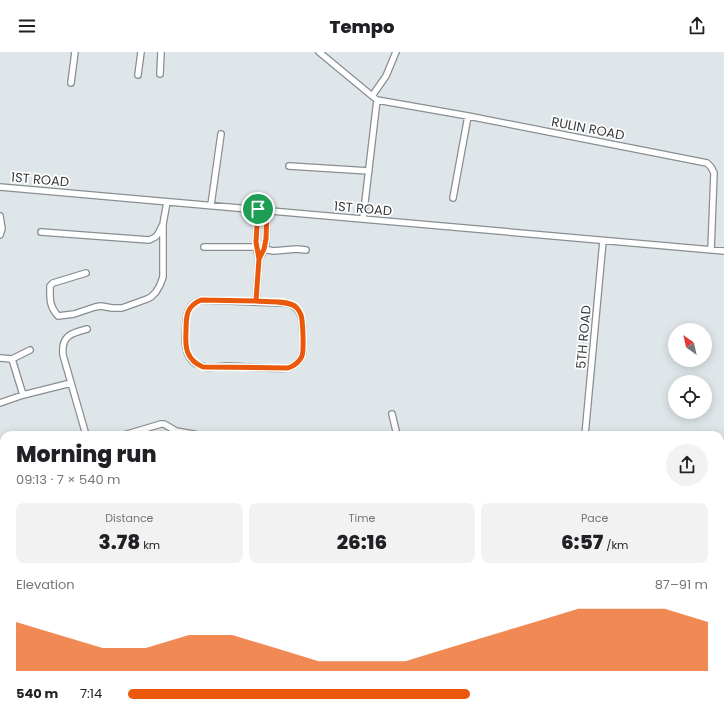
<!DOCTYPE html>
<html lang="en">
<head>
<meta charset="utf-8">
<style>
	:root { --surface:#fff; --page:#f2f2f2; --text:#202124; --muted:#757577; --accent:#ea580c }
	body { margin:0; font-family:Poppins,sans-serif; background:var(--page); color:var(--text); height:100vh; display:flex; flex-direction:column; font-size:15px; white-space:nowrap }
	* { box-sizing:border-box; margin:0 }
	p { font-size:13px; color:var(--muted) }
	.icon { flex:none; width:22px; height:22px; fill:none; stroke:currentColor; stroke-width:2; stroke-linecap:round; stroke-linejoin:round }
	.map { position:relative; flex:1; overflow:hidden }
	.sheet { position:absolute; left:0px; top:379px; width:724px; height:286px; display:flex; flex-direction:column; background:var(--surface); border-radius:12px 12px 0 0; box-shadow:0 2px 10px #0003 }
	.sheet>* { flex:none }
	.needle { width:26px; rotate:326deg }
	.buttons { position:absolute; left:668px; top:271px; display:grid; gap:8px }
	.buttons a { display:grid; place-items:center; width:44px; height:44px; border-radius:50%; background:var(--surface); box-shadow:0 2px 10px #0003; font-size:20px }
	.pin { position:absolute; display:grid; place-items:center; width:34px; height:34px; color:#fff; margin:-17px; border:2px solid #fff; border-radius:50%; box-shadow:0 1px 4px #0007 }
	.round { display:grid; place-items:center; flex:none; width:42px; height:42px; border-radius:21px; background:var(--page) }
	.headline { display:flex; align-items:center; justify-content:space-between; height:68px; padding:0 16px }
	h1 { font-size:22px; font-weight:800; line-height:30px }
	.metrics { display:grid; grid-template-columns:repeat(3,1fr); gap:6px; height:68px; padding:4px 16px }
	.metrics div { display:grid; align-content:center; border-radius:8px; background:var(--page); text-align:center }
	.metrics b { font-size:20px; font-weight:800 }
	.metrics small { font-size:11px; font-weight:400 }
	.metrics p { font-size:11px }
	.chart { height:112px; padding:8px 16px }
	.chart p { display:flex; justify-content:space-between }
	.chart svg { width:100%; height:72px; margin-top:4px; fill:var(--accent); opacity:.7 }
	ul { padding:0 16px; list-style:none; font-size:13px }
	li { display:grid; grid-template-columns:64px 48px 1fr; align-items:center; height:30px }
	li i { height:10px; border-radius:5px; background:var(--accent) }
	header { display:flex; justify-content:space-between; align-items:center; height:52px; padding:0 16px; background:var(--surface); font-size:18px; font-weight:800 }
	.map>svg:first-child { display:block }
	.built { fill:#cddce3 }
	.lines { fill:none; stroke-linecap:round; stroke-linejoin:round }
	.street-casing { stroke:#888e91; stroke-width:8 }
	.primary-casing { stroke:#c3c4c4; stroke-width:11 }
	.street { stroke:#fff; stroke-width:5.5 }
	.primary { stroke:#bbeafd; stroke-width:9 }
	.route-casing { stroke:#fff; stroke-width:8 }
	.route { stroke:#ea580c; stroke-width:5 }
	.labels { text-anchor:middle; stroke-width:3.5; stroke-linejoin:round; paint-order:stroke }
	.street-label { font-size:13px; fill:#37393b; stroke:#fff }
</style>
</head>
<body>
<header><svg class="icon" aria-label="menu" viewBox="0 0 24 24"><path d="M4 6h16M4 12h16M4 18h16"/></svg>Tempo<svg class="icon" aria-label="share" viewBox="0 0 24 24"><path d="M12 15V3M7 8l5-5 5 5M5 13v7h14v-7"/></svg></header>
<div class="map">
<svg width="724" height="665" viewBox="0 0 724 665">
	<rect width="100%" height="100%" fill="#dfe6e9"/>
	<!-- built -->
	<path class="built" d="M36,661H90L91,665H37Z"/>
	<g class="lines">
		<!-- street casing -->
		<g class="street-casing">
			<path id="street" d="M319,0L377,48L468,64L707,111L711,115L714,121L711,198
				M160,22L161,0
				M138,23L141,0
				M71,31L75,0
				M372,44L386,24L396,0
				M289,114L369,119
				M0,135L724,199
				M453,146L468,64
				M211,153L221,82
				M0,164L2,177L0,183
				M363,167L377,48
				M41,180L149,188C158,185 158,182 162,174
				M204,195H256L273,199L297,197L306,198
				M259,207L265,197L266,187L267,158
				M86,221L53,231L50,234C50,247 49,254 58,264L74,262L95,255L101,254L112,256H122L147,247L151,245L156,240L160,233L163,225V172L167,150
				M201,248L282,251C287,251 292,252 296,256C298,258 300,261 301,264C303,270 304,299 302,304C299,311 294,314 288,316C269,317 249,315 229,314C221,314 213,316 205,315C202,314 199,313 196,312C183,303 185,286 186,272C186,261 189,252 201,248Z
				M256,249L259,207L256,195V190L258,157
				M0,306L12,307L30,298
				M12,307L23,343
				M0,351L23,343L71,331
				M392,362L397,383
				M86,383L63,303C61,284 71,281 87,277
				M124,383L161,372H164L176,379L198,383
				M585,383L603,189
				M720,571L724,570
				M0,602L4,601
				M224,665L237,661"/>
		</g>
		<!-- primary casing -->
		<g class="primary-casing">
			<path id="primary" d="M0,499L4,501
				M0,513L4,514
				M289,661L292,665
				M303,661L305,665"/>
		</g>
		<!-- street -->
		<use href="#street" class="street"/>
		<!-- primary -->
		<use href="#primary" class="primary"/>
	</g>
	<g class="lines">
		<!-- route casing -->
		<g class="route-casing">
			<path id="route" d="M258,157L256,190L259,207L256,249L201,248C186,254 186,265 186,279C185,295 186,308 203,315L288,316C294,314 299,311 302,304C304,298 303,270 301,263C300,260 298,257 296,255C288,248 266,250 256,249L259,207L264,197L266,187L267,158L258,157"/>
		</g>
		<!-- route -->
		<use href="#route" class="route"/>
	</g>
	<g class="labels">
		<!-- street labels -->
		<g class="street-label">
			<text transform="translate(588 76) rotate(11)" y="5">RULIN ROAD</text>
			<text transform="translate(40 127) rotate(5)" y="5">1ST ROAD</text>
			<text transform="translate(363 156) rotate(5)" y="5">1ST ROAD</text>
			<text transform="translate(583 285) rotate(-85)" y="5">5TH ROAD</text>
		</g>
	</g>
</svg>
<div class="buttons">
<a><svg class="needle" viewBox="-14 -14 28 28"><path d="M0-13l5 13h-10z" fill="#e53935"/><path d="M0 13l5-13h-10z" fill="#757577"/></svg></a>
<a><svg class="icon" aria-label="locate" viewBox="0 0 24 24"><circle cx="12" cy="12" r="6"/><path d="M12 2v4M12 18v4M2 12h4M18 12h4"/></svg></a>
</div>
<div class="pin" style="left:258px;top:157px;background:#1e9e55"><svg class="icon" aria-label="arrive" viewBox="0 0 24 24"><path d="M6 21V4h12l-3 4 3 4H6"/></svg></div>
<section class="sheet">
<div class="headline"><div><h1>Morning run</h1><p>09:13 · 7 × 540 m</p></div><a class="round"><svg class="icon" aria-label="share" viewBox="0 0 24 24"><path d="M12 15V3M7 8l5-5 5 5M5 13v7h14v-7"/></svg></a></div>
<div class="metrics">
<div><p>Distance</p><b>3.78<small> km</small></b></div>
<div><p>Time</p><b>26:16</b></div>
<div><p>Pace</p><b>6:57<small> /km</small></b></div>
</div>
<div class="chart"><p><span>Elevation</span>87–91 m</p>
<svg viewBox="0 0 160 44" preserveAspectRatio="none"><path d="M0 44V14L10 22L20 30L30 30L40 22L50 22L60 30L70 38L80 38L90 38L100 30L110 22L120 14L130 6L140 6L150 6L160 14V44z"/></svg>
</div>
<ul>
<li><b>540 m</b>7:14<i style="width:59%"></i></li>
</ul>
</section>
</div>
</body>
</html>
